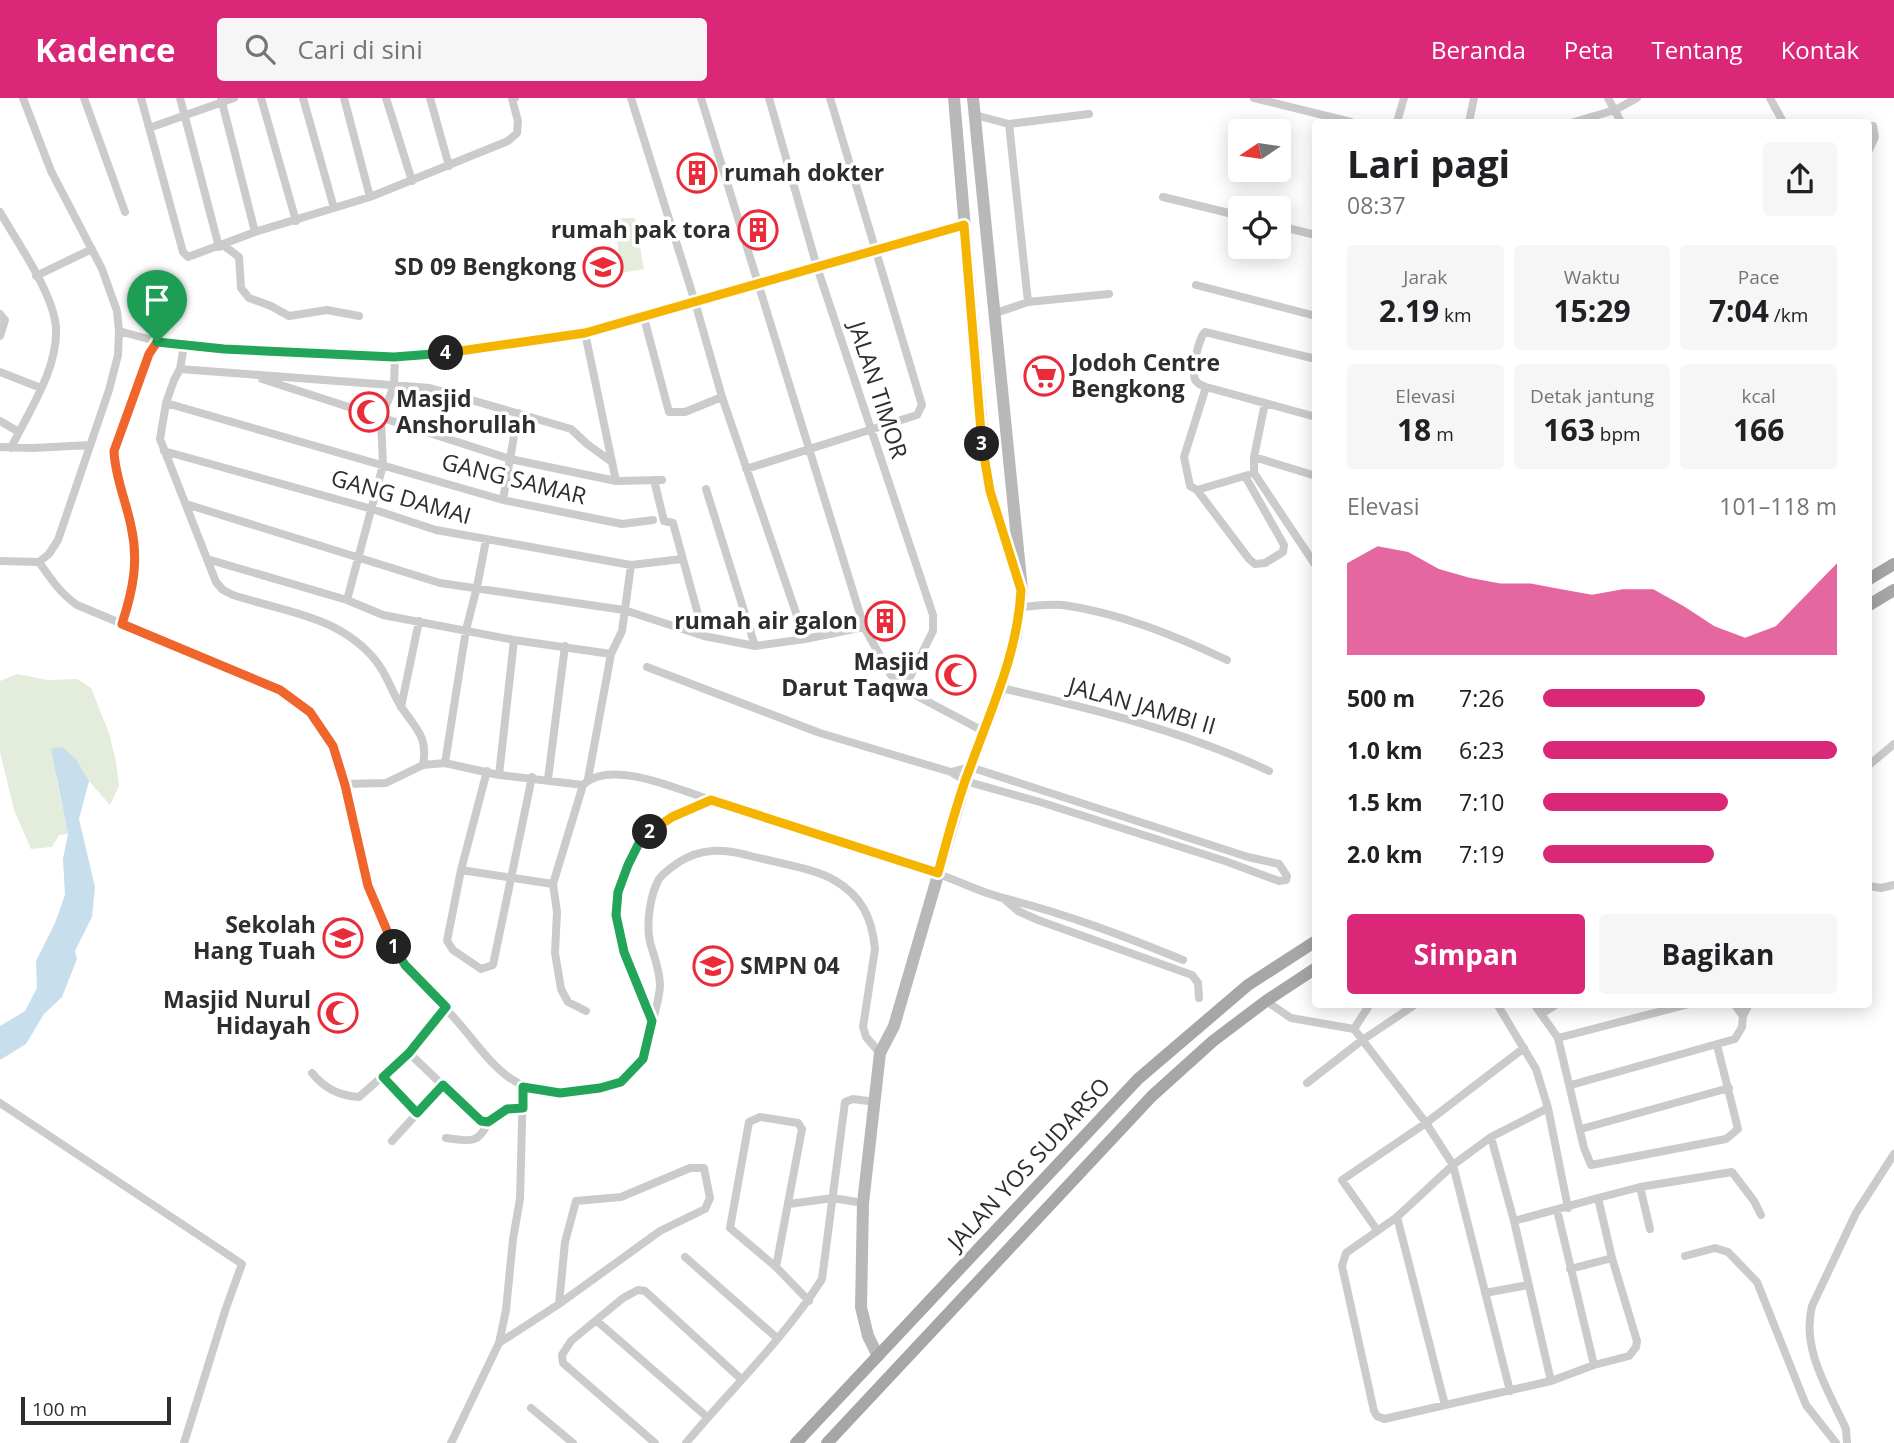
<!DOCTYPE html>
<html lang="id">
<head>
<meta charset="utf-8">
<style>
	:root { --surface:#fff; --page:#f6f6f6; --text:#202124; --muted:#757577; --accent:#db2777 }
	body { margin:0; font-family:"Open Sans",sans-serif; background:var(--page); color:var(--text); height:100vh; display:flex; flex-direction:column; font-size:26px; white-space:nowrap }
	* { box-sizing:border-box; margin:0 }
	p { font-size:23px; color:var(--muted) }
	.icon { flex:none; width:38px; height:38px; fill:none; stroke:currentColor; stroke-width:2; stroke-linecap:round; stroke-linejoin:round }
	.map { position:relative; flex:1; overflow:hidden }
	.side { position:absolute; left:1312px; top:21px; width:560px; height:889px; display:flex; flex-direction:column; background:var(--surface); border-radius:7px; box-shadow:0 4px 18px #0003 }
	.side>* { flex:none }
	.needle { width:46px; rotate:257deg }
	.tools { position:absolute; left:1228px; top:21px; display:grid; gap:14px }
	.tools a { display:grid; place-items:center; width:63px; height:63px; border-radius:7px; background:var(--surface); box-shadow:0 4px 18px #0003; font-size:35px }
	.scale { position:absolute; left:21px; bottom:18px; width:150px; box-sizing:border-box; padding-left:7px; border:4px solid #2e2e2e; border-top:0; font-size:19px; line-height:24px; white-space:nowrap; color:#2e2e2e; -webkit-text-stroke:5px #fff; paint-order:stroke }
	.pin { position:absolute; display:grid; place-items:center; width:60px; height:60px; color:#fff; margin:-72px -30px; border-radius:50% 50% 50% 0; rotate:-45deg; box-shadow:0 0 7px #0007 }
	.pin .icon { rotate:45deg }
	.km { position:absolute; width:35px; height:35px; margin:-18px; border-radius:50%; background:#222; color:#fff; font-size:19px; line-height:35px; text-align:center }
	.round { display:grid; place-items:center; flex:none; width:74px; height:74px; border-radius:7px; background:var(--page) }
	.head { display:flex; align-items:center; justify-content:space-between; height:119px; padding:0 35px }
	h1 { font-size:38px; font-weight:700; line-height:52px }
	.stats { display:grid; grid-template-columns:repeat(3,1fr); gap:10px; height:119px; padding:7px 35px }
	.stats div { display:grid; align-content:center; border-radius:7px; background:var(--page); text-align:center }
	.stats b { font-size:30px; font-weight:700 }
	.stats small { font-size:19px; font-weight:400 }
	.stats p { font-size:19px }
	.chart { height:196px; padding:14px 35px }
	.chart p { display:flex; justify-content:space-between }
	.chart svg { width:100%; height:126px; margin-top:7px; fill:var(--accent); opacity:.7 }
	.cta { display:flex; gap:14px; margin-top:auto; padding:14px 35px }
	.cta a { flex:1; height:80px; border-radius:7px; background:var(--accent); color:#fff; font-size:28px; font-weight:700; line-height:80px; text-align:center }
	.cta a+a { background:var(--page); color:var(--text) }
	ul { padding:0 35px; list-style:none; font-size:23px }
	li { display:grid; grid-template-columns:112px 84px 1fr; align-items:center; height:52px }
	li i { height:18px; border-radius:9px; background:var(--accent) }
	header { display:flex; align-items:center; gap:42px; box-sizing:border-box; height:98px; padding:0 35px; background:var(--accent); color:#fff }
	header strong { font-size:33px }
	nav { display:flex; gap:38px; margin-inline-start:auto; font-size:24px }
	.search { width:490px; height:63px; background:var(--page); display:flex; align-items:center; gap:18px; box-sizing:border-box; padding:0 24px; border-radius:7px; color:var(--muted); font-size:26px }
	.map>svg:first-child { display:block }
	.green { fill:#e4ecdb }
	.water { fill:#c7deed }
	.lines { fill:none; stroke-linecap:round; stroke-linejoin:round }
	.minor { stroke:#cbcbcb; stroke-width:8 }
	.secondary { stroke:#b8b8b8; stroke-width:12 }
	.primary { stroke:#a6a6a6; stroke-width:12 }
	.split-1-casing { stroke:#fff; stroke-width:14 }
	.split-2-casing { stroke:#fff; stroke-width:14 }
	.split-3-casing { stroke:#fff; stroke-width:14 }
	.split-4-casing { stroke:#fff; stroke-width:14 }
	.split-5-casing { stroke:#fff; stroke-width:14 }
	.split-1 { stroke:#f0652b; stroke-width:9 }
	.split-2 { stroke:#22a559; stroke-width:9 }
	.split-3 { stroke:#f5b400; stroke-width:9 }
	.split-4 { stroke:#f5b400; stroke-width:9 }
	.split-5 { stroke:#22a559; stroke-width:9 }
	.labels { text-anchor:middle; stroke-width:7; stroke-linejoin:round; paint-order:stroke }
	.poi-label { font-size:23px; font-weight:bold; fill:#2e2e2e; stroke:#fff; text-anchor:end }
	.street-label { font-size:23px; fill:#2e2e2e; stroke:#fff }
</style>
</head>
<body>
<header>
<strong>Kadence</strong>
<div class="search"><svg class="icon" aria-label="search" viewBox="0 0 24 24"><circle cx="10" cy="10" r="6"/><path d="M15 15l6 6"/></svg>Cari di sini</div>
<nav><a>Beranda</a><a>Peta</a><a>Tentang</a><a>Kontak</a></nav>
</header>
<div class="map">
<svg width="1894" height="1345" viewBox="0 0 1894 1345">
	<rect width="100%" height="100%" fill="#fff"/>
	<!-- green -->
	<path class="green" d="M614,120H635L644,171L621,175Z
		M17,576L48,582L77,581L91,590L109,635L116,664L119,688L110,707L89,683L76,661L56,678L68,736L59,737L52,749L31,751L14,712L0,654V583Z"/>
	<!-- water -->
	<path class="water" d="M62,649L76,661L89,683L79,721L95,789L92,819L75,853L77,861L62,899L44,916L26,946L0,962V928L25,913L37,890L36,863L55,825L65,797L63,761L68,736L51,651Z"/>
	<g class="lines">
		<!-- minor -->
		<path class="minor" d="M23,0L51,73L102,171L117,213L119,233L118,257L109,292L58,442L49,456L39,464
			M84,0L125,114
			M141,0L183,154L188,159L255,134L370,99L508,43L517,35L518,23L512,1L515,0
			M180,0L219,149
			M221,0L255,134
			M261,0L296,123
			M303,0L334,110
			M344,0L370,99
			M386,0L412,83
			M430,0L449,68
			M631,0L695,204L722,299L805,541L864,529
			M701,0L864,529L891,577L904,591L983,633
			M769,0L817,169L933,517V533L904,591
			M1254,0L1351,24
			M1608,0L1621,24
			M1770,0L1783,24
			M975,17L1009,26L1089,16
			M1397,24L1404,0
			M1469,24L1474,0
			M1574,24L1615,12L1637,0
			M1009,26L1028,204
			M1869,29L1873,28L1875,39L1869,52
			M149,30L234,0
			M1163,99L1241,118
			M0,114C17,144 54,196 56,230C58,272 28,314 11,350
			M1279,128L1316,137
			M223,147L239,159L241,190L249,200L271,208L289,218L327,212L359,218
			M36,178L92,151
			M1196,187L1316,218
			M0,216L5,222L0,238
			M993,216L1028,204L1109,196
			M644,220L669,314H685L722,299
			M119,233L163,245L224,251L395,259L454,254L585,235L964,127
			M585,235L616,383
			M184,248L180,271L174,282L166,305L160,341L216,484L223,492L233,497C285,514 340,518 376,563C388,578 392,595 402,610C417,632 428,639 423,667
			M1316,261L1205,234C1199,239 1190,276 1196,283C1198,286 1203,288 1206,289L1316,319
			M180,271L430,290L571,331L587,346L612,364
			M0,274L41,290
			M262,281L510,361L518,315
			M1206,289L1184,359L1190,388L1197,392L1248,377
			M166,305L503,402L622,426L653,422
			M1265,305L1254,359V375L1316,468
			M0,323L19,334
			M0,349L33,350L90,347
			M164,353L372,411L436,432L631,467L682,461
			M1254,359L1316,378
			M746,371L917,317L922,307L830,0
			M654,382L664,423L673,425L704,538
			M706,391L755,548
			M1197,392L1249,461L1255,466L1265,465L1283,454L1284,447L1245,378
			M503,402L510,361L616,383L662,382
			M186,406L440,485L624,512L704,538L755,548L805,541
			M207,461L347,502L383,517L514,542L611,556L622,533L631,467
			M0,463L39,464C50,480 60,495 77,507C123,526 169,545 214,564C247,578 287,588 311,615C355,663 354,756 379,816C386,833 394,853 406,868C424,889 445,908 463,930C492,965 510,994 560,995C589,995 624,988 641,963C647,955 647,942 650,932C654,918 659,903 660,888C660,872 654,859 650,844C646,826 650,797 659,781C664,774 672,769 679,764C701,750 723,751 747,757C772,764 814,770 834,782C862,798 872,820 875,851L863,929L866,939L880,955
			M347,502L383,367L381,320L394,288L395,259
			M1020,509C1034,508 1050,506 1063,507C1120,515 1176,538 1227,562
			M122,525C133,491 139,464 131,428C126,403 115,379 114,353L149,256L157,244
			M647,569L820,635L951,674L965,683L1040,704L1225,763L1279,783L1286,782L1287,778L1279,766L1248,759L970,669L951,674
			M1001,590C1093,611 1184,633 1269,673
			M401,609L419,523
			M445,665L466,532L477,489L486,442
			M1869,667L1894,646
			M487,673L461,772L447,843L453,852L481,871L493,867L532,679
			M499,677L514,542
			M548,681L565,548
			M588,681L611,556
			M345,686L386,685L423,667L445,665L499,677L583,687C610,660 679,692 711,702
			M583,687L553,786L557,814L555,855L561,891L568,904L586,913
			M461,772L553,786
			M1869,788L1881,790L1894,787
			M1003,800L1018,813L1038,822L1192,877L1198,885L1199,900
			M1266,903L1291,920L1354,931L1426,1025L1453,1067L1510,1293
			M1497,906L1536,971L1548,1010
			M1534,906L1558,940L1584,1050L1591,1067L1726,1041L1738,1031L1717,947
			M1541,916L1557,906
			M1743,918L1749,906
			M652,923C631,875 605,828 625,775C629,764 634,750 641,741C659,721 688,713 711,702C785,726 860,750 933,774C957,782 979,794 1003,800C1064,815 1124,838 1183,862
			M1354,931L1370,906
			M1558,940L1689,906
			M409,955L480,1023L488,1024L507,1011L522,1010
			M312,975C324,990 339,998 359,999L409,955L446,909
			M383,979L417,1015
			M1307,985L1361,943L1416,906
			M1571,987L1735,941L1742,929L1743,918L1734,906
			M0,1005L242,1166L226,1210L184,1345
			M1581,1031L1729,990
			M1491,1039L1514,1123L1551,1283
			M446,1040C468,1043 479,1047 488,1024
			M392,1043L443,987
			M1640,1089L1650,1131
			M1598,1100L1640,1089L1732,1074L1754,1103L1761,1117
			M789,1106L833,1100L863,1105
			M1557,1112L1594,1267
			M1397,1119L1445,1307
			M1514,1123L1598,1100L1612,1160L1637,1243L1636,1249L1629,1258L1594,1267L1551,1283L1384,1321L1377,1318L1374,1313L1342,1168L1346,1155L1397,1119L1453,1067L1491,1039L1548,1010L1568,1110
			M1377,1132L1342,1082L1426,1025L1524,950
			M1685,1158L1715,1150L1728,1154L1757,1184L1806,1307L1836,1345
			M685,1159L777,1240
			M776,1169L802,1031L798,1025L760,1019L749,1024L730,1130L776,1169L809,1203
			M1570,1171L1612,1160
			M1485,1195L1528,1187
			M597,1223L707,1319
			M499,1245L559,1206L565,1144L576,1103L621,1099L690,1070H704L710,1100L705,1111L660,1133L559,1206
			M531,1310L573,1345
			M451,1345L499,1245L506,1212L513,1141L520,1101L523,989
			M655,1345L563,1265L562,1257L571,1243L623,1200L638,1192L645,1193L741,1281
			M686,1345C731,1291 784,1241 822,1181L845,1004L853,1001L876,1004
			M1847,1345L1846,1331C1829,1293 1801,1252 1812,1208L1856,1115L1894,1056"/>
		<!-- secondary -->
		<path class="secondary" d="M954,0L985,368L997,418L1014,468
			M878,1258L868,1238L861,1209L863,1105L880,955L894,928L966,681L1001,590L1016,538L1022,492L973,0"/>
		<!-- primary -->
		<path class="primary" d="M1869,481L1894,466
			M1869,507L1894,492
			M796,1345L1138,981L1248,887L1316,843
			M827,1345L1152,998L1213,943L1266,903L1316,870"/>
	</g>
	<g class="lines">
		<!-- split-1 casing -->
		<g class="split-1-casing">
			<path id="split-1" d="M157,244L149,256L114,353C115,379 126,403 131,428C139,463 133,492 122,526L280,592L310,614L333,648L345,687L368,788L394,849"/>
		</g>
		<!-- split-2 casing -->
		<g class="split-2-casing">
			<path id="split-2" d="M394,849L405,867L446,909L409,955L383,979L417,1015L443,987L481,1023L488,1024L507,1011L523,1010V989L560,995L600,990L621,984L643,961L652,923L624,854L616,817L618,794L628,767L640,743L650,734"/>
		</g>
		<!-- split-3 casing -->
		<g class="split-3-casing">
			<path id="split-3" d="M650,734L672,719L711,702L938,775C948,739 957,702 971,667C992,609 1018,554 1021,492L990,393L982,346"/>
		</g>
		<!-- split-4 casing -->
		<g class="split-4-casing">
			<path id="split-4" d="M446,255L585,235L964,127L982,346"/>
		</g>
		<!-- split-5 casing -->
		<g class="split-5-casing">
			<path id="split-5" d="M157,244L224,251L394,259L446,255"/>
		</g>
		<!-- split-1 -->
		<use href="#split-1" class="split-1"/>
		<!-- split-2 -->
		<use href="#split-2" class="split-2"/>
		<!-- split-3 -->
		<use href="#split-3" class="split-3"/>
		<!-- split-4 -->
		<use href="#split-4" class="split-4"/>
		<!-- split-5 -->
		<use href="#split-5" class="split-5"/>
	</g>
	<!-- icons -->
	<defs>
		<g id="building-ring" transform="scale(2.0125)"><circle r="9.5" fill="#fff" stroke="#ea2b3a" stroke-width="1.5"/><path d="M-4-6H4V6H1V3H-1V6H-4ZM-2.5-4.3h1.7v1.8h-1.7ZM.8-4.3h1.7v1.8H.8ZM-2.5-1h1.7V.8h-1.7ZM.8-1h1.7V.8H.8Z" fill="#ea2b3a"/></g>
		<g id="school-ring" transform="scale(2.0125)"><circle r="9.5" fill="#fff" stroke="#ea2b3a" stroke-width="1.5"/><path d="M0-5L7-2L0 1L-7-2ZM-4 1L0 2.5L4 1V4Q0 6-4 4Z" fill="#ea2b3a"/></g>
		<g id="supermarket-ring" transform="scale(2.0125)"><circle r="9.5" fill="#fff" stroke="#ea2b3a" stroke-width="1.5"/><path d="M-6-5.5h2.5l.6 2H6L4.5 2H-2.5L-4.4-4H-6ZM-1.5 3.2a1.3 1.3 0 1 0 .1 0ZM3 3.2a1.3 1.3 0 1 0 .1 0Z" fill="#ea2b3a"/></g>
		<g id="mosque-ring" transform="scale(2.0125)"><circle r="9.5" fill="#fff" stroke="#ea2b3a" stroke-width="1.5"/><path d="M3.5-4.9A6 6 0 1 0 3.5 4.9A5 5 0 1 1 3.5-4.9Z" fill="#ea2b3a"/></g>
	</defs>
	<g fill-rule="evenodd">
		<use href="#building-ring" x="697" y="75"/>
		<use href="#building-ring" x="758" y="132"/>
		<use href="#school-ring" x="603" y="169"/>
		<use href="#supermarket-ring" x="1044" y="278"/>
		<use href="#mosque-ring" x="369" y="314"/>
		<use href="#building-ring" x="885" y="523"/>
		<use href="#mosque-ring" x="956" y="577"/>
		<use href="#school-ring" x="343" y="840"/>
		<use href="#school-ring" x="713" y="868"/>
		<use href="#mosque-ring" x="338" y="915"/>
	</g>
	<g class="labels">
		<!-- poi labels -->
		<g class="poi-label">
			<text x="724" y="83" text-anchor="start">rumah dokter</text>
			<text x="731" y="140">rumah pak tora</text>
			<text x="576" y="177">SD 09 Bengkong</text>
			<text x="1071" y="273" text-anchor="start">Jodoh Centre<tspan x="1071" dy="26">Bengkong</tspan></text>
			<text x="396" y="309" text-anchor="start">Masjid<tspan x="396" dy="26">Anshorullah</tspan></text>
			<text x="858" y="531">rumah air galon</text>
			<text x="929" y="572">Masjid<tspan x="929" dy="26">Darut Taqwa</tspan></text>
			<text x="316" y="835">Sekolah<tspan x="316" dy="26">Hang Tuah</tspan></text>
			<text x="740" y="876" text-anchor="start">SMPN 04</text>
			<text x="311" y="910">Masjid Nurul<tspan x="311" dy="26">Hidayah</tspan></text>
		</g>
		<!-- street labels -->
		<g class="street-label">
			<text transform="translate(878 292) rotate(72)" y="8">JALAN TIMOR</text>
			<text transform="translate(514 381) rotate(14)" y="8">GANG SAMAR</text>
			<text transform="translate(401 399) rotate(16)" y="8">GANG DAMAI</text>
			<text transform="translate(1142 608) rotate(16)" y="8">JALAN JAMBI II</text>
			<text transform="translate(1029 1066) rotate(-47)" y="8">JALAN YOS SUDARSO</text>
		</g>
	</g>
</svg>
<div class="tools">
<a><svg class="needle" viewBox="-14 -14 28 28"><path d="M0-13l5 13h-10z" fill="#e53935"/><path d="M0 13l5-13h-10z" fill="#757577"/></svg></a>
<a><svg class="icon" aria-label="locate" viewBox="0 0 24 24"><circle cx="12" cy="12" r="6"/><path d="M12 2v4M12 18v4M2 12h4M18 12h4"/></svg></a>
</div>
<div class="scale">100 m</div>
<div class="pin" style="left:157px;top:244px;background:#1e9e55"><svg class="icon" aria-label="arrive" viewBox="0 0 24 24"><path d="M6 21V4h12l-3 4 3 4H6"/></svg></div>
<b class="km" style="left:394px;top:849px">1</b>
<b class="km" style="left:650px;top:734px">2</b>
<b class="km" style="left:982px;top:346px">3</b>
<b class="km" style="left:446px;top:255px">4</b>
<section class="side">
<div class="head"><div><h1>Lari pagi</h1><p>08:37</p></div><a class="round"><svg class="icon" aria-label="share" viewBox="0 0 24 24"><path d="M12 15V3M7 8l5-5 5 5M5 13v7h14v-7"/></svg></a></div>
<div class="stats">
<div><p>Jarak</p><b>2.19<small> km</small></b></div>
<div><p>Waktu</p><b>15:29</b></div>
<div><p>Pace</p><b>7:04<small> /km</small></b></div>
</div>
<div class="stats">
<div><p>Elevasi</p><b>18<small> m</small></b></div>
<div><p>Detak jantung</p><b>163<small> bpm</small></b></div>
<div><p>kcal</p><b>166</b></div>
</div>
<div class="chart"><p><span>Elevasi</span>101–118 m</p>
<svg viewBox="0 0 160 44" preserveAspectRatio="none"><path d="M0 44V12L10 6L20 8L30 14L40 17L50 19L60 19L70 21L80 23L90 21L100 21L110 27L120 34L130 38L140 34L150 23L160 12V44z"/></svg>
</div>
<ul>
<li><b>500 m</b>7:26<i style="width:55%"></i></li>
<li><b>1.0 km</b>6:23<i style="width:100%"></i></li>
<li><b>1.5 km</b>7:10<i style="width:63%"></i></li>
<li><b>2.0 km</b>7:19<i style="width:58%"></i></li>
</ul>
<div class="cta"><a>Simpan</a><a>Bagikan</a></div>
</section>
</div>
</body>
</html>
